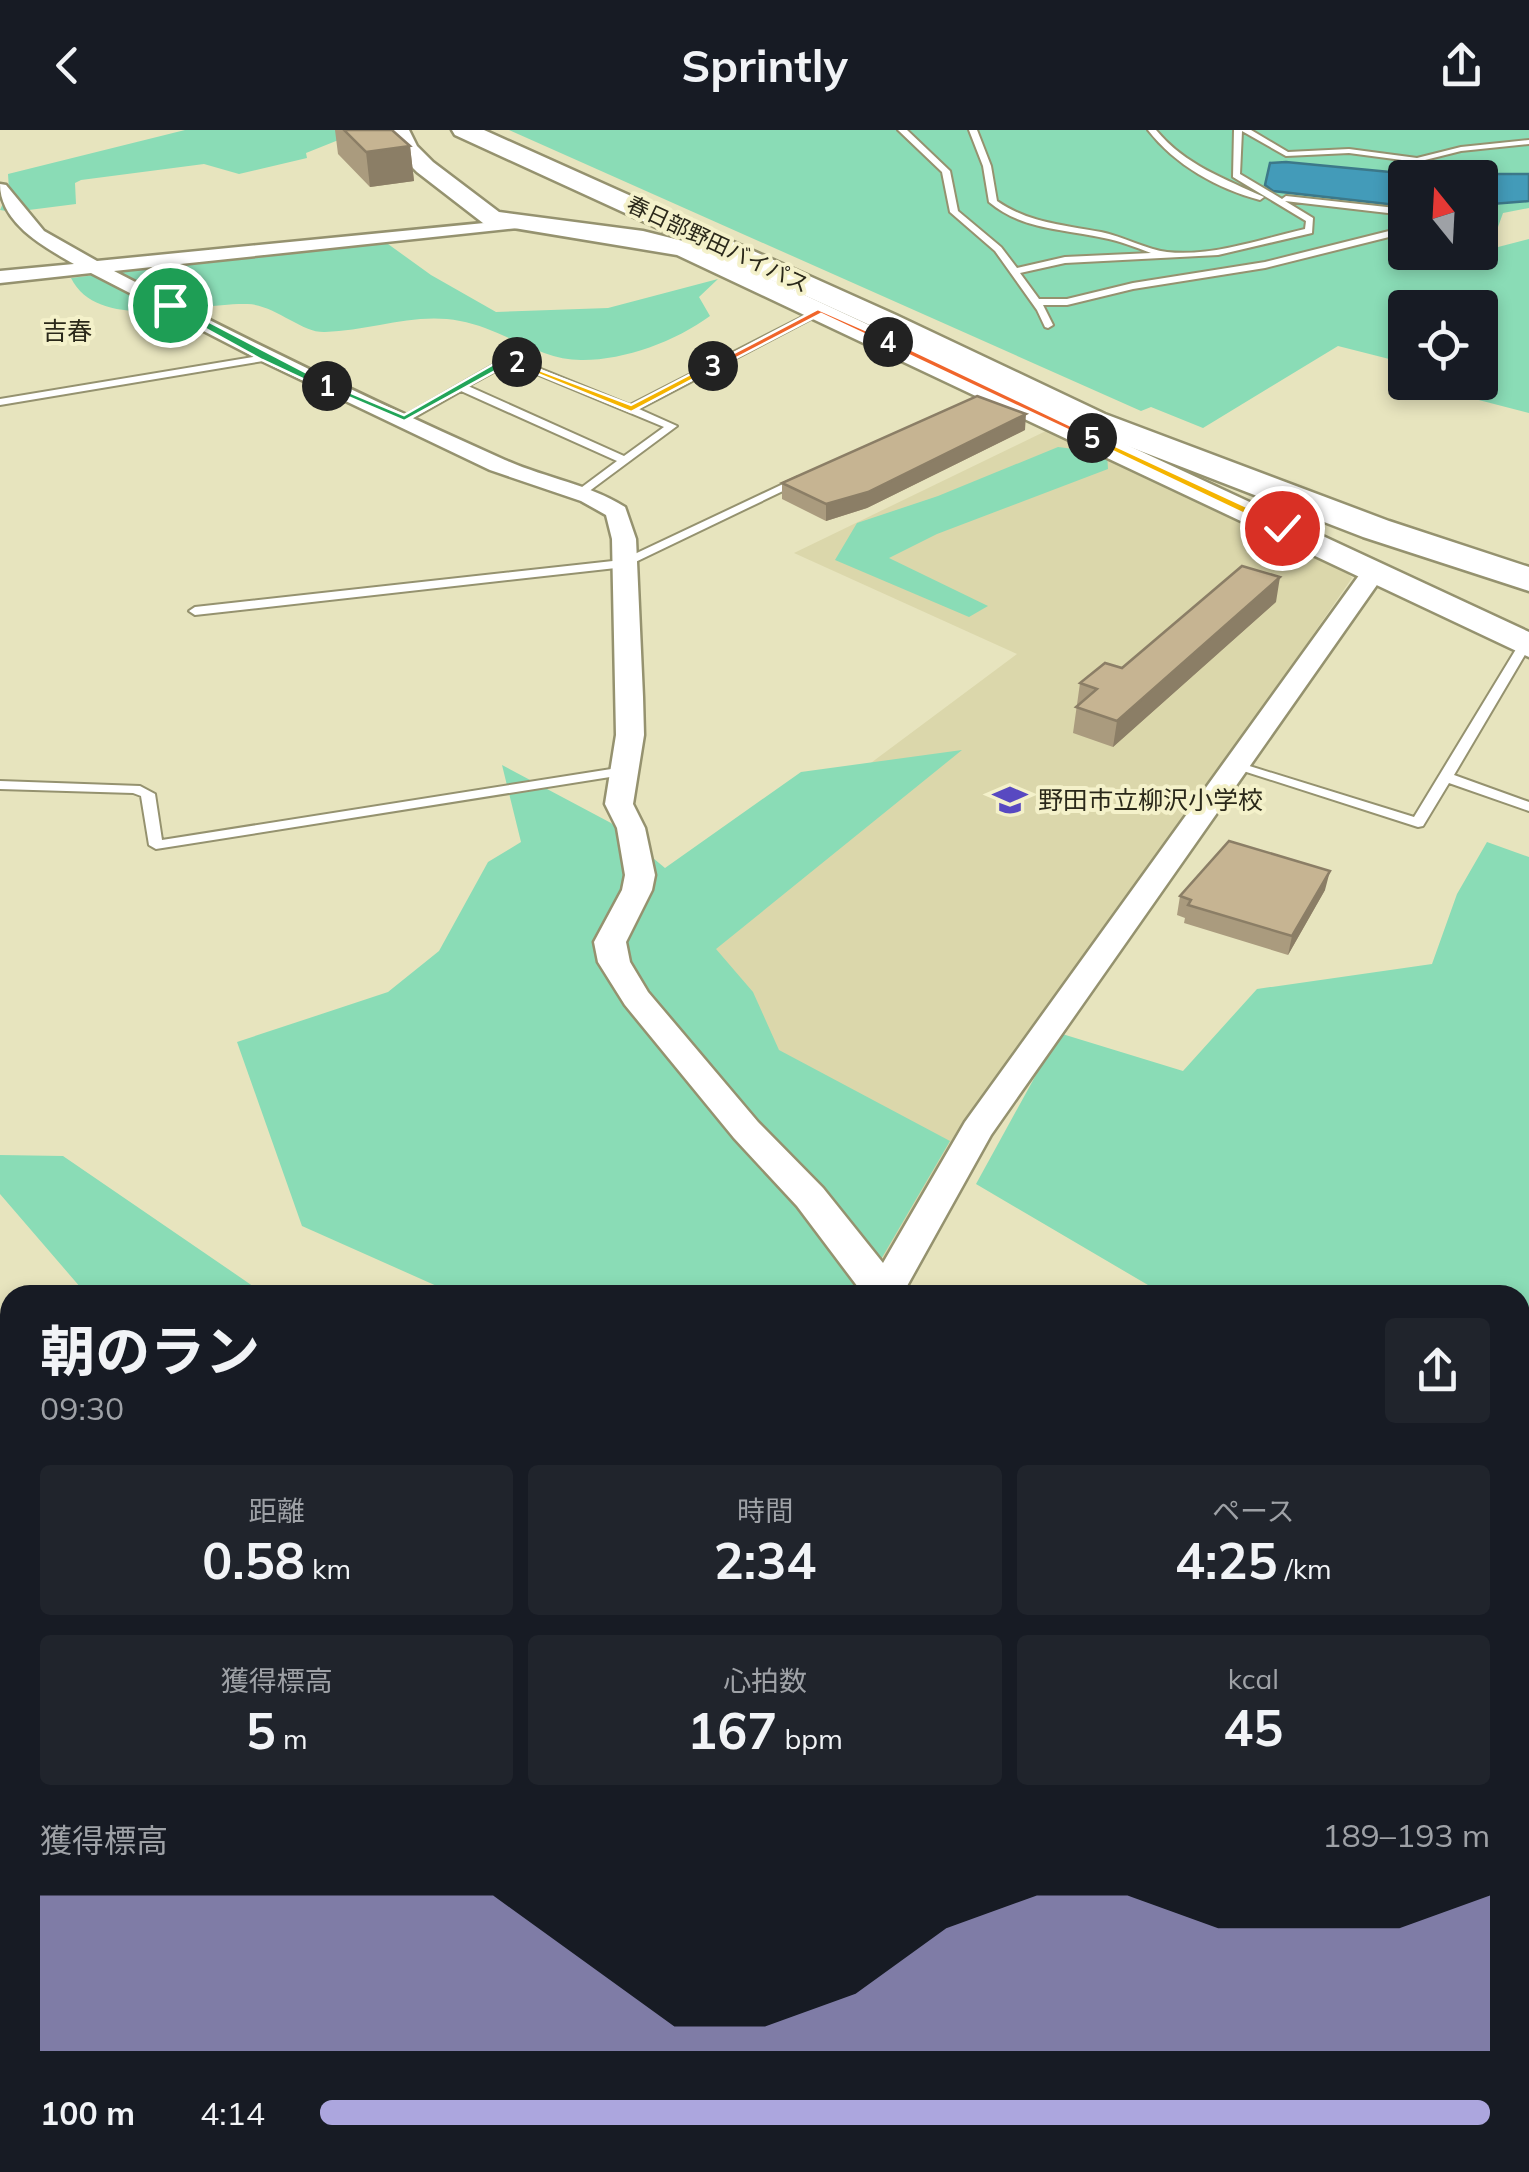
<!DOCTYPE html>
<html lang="ja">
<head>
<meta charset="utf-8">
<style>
	:root { --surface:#171b24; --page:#20242c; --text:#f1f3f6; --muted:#9ea1a6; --accent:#aca6de }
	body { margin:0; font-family:Mulish,"Noto Sans JP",sans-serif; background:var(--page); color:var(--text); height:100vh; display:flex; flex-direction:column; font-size:38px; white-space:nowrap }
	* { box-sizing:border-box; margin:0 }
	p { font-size:32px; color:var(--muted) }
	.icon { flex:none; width:55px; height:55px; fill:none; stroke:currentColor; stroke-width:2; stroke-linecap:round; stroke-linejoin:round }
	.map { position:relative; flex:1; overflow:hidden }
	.sheet { position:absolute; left:0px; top:1155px; width:1530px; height:888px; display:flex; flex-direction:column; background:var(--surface); border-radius:30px 30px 0 0; box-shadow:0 5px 15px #0003 }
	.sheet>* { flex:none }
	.needle { width:65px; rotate:342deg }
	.tools { position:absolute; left:1388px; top:30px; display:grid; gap:20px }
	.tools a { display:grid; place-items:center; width:110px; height:110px; border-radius:10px; background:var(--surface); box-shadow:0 5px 15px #0003; font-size:50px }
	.pin { position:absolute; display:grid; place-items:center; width:85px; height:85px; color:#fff; margin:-42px; border:5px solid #fff; border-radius:50%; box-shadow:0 2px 10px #0007 }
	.km { position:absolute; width:50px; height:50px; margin:-25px; border-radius:50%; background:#222; color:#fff; font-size:28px; line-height:50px; text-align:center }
	.round { display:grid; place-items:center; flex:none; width:105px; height:105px; border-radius:10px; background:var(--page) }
	.headline { display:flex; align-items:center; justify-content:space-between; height:170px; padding:0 40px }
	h1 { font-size:55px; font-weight:700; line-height:75px }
	.figures { display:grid; grid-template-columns:repeat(3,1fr); gap:15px; height:170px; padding:10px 40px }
	.figures div { display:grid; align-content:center; border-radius:10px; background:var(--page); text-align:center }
	.figures b { font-size:50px; font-weight:700 }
	.figures small { font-size:28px; font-weight:400 }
	.figures p { font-size:28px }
	.chart { height:280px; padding:20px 40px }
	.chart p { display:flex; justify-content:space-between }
	.chart svg { width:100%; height:180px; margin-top:10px; fill:var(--accent); opacity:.7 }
	ul { padding:0 40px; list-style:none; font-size:32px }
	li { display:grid; grid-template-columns:160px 120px 1fr; align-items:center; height:75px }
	li i { height:25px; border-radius:12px; background:var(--accent) }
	header { display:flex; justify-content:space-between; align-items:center; height:130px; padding:0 40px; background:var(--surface); font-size:45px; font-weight:700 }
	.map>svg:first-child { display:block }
	.built { fill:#dbd7ab }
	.green { fill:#8adcb6 }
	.water { fill:#439bb9; stroke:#3c7889; stroke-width:2.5 }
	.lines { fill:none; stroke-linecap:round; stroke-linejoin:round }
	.lane-casing { stroke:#95926f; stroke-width:4 }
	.street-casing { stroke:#95926f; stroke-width:5 }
	.secondary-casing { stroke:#95926f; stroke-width:5 }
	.highway-casing { stroke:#95926f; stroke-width:5 }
	.lane { fill:#fff; fill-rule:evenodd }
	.street { fill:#fff; fill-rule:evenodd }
	.secondary { fill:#fff; fill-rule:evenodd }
	.highway { fill:#fff; fill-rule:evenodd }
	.wall { fill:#aa9b7e }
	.shaded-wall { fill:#8b7e66 }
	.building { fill:#c6b492; stroke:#8b7e66; stroke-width:2.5 }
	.split-1 { fill:#22a559; stroke:#fff; stroke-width:2.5 }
	.split-2 { fill:#22a559; stroke:#fff; stroke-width:2.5 }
	.split-3 { fill:#f5b400; stroke:#fff; stroke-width:2.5 }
	.split-4 { fill:#f0652b; stroke:#fff; stroke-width:2.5 }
	.split-5 { fill:#f0652b; stroke:#fff; stroke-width:2.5 }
	.split-6 { fill:#f5b400; stroke:#fff; stroke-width:2.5 }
	.labels { text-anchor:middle; stroke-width:8; stroke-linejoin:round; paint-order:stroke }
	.far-street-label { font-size:22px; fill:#2a281a; stroke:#f4f1ca }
	.far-quarter-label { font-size:25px; fill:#2a281a; stroke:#f4f1ca }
	.poi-label { font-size:25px; fill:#2a281a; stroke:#f4f1ca; text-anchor:start }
</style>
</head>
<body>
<header><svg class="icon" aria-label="back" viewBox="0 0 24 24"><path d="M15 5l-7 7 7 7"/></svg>Sprintly<svg class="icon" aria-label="share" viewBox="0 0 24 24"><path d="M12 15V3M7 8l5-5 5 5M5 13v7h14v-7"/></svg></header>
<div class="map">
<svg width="1529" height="2042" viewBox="0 0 1529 2042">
	<rect width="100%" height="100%" fill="#e7e4be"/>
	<!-- built -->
	<path class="built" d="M1052,298L1342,437L1352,448L974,996L891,1127L862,1129L624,817L1017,524L794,423Z"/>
	<!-- green -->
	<path class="green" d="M185,0H355L359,10L336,11L306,23L307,28L239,44L204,34L81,50L75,53L76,74L13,82L0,80L9,60L8,44Z
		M509,0H1529V78L1503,83L1498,97L1480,106V48H1405V122L1445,123L1425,136L1529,109V283L1471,268L1480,252V178H1405V233L1338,216L1203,298L1151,277L1141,281Z
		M371,111L388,114L431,145L496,182L608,178L718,149L699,167L710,186C676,211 625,230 583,230C541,231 501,198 460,191C414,182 371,201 325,202C302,203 275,175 248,174C198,172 99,204 71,148Z
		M1058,317L1107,323L1108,339L937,404L889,428L988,476L969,487L835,430L857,393L938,366Z
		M962,620L716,819L753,862L779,920L950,1011L880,1131L902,1165H457L302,1096L237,912L388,862L439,821L488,732L521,712L502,635L611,693L665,738L801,642Z
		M1487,712L1529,727V2042H623L629,2032H1520V1165H1165L976,1054L1059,903L1183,941L1257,859L1432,834L1457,764Z
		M0,1025L63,1026L266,1165H87L0,1064Z"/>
	<!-- water -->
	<path class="water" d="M1286,32L1411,44H1529V71L1480,75V48H1405V76L1273,61L1265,55L1270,33Z"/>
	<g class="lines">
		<!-- lane casing -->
		<g class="lane-casing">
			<path id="lane" d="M898,0H907L950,41L958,81L1001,117L1017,138L1065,127L1151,123C1135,117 1120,111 1104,108C1064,99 1022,100 989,72L983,36L969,0H977L991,36L997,71C1029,93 1063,95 1101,102C1122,106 1147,120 1167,122C1212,127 1261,109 1305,99L1306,91L1233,47L1234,0H1251L1288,22L1349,19L1417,28L1461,17L1529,10V14L1461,21L1417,32L1349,23L1286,26L1242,1L1240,44L1282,69L1286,66L1405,79V85L1285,71L1313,88L1312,103L1218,125L1065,133L1020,143L1039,169H1067L1133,153L1265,132L1405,97V103L1265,138L1133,159L1067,175H1043L1053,195L1048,198L1045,197L1037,180L995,121L950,82L942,42Z
				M1148,0H1156C1185,35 1225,49 1264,67L1260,70C1218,59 1175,35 1148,0Z
				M818,179L826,181L639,279L677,296L584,365L574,363L617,331L461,261L408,291L399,289L509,226L630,275ZM510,233L664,297L624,326L468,256Z
				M265,225L270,228L269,230L0,275V269Z
				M798,347L808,349L625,437L195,485L189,481L195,477L622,430Z
				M1521,511H1529V518L1454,645L1529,672V681L1449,653L1423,696L1418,697L1231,637L1238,633L1243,634L1414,687Z
				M624,637L631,641L629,644L156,719L149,715L141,666L133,663L0,659V651L140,656L155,664L162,710Z
				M1520,1765L1529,1769V1796L1520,1792Z
				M301,2032H333L329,2042H297Z"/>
		</g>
		<!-- street casing -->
		<g class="street-casing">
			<path id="street" d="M0,54L6,55L44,101L97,131L524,89V97L518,98L114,141C242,208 373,271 505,330C545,348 588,354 625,377L636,409L643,567L644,605L633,674L645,698L655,745L652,760L626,812L630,832L648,862L758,992L823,1058L883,1133L965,992L1365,437H1383L1386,442L991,1005L902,1165H864L797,1076L734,1008L625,875L598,832L594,812L622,760L625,745L617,698L605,674L616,605L612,409L606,385L581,371L490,340L264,232L91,143L0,153V141L74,134C44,117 0,93 0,54Z
				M1317,2032H1374L1378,2042H1321Z"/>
		</g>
		<!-- secondary casing -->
		<g class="secondary-casing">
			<path id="secondary" d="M387,0H409L417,16L433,32L499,82L643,101L695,114L1529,502V527L677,125L483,93L417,42L399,24Z"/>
		</g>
		<!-- highway casing -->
		<g class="highway-casing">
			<path id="highway" d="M452,0H484L896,185L1105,284L1389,391L1529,437V461L1363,407L1081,298L874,197L455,5Z"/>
		</g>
		<!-- lane -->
		<use href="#lane" class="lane"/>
		<!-- street -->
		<use href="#street" class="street"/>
		<!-- secondary -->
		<use href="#secondary" class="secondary"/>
		<!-- highway -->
		<use href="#highway" class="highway"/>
	</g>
	<!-- wall -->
	<path class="wall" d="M335,0H392L410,16L414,51L370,57L338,24Z
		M1025,300L867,378L826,391L782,369V353Z
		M1276,472L1113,617L1073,603L1080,553L1122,538Z
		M1325,760L1288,825L1184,793L1185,788L1177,785L1180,766Z"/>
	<!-- shaded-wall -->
	<path class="shaded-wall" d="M410,16L414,51L370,57L366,22Z
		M1026,284L1025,300L867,378L826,391V374Z
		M1280,447L1276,472L1113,617L1117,591Z
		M1330,741L1325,760L1288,825L1292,806Z"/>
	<!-- building -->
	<path class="building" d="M344,0H392L410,16L366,22Z
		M977,266L1026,284L868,362L826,374L782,353Z
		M1242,436L1280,447L1117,591L1076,577L1097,559L1080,553L1105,533L1122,538Z
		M1229,711L1330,741L1292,806L1188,775L1191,770L1180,766Z
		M11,2032H55L62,2042H0Z"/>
	<!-- split-1 -->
	<path class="split-1" d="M166,173H173L332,256L324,259L262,230L166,177Z"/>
	<!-- split-2 -->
	<path class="split-2" d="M506,227L521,232L510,233L404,291L322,256L330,254L404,285Z"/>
	<!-- split-3 -->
	<path class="split-3" d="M513,230L631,275L710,234L718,236L631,282L513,234Z"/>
	<!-- split-4 -->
	<path class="split-4" d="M818,179L893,212L885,214L821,184L717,238L709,236Z"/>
	<!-- split-5 -->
	<path class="split-5" d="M885,210H891L1097,308L1089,310L885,214Z"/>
	<!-- split-6 -->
	<path class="split-6" d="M1092,305L1286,395L1288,398L1278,400L1089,310Z"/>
	<!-- icons -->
	<defs>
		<g id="school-bare" transform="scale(2.7)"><path d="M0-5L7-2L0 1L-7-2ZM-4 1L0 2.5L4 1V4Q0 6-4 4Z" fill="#5849c1" stroke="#f4f1ca" stroke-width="2.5" paint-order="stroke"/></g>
	</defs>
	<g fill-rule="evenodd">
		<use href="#school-bare" x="1010" y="670"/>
	</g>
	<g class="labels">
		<!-- far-street labels -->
		<g class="far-street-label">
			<text transform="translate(718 114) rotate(25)" y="8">春日部野田バイパス</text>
		</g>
		<!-- far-quarter labels -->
		<g class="far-quarter-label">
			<text x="67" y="210">吉春</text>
		</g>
		<!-- poi labels -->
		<g class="poi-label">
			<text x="1038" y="679">野田市立柳沢小学校</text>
		</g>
	</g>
</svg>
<div class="tools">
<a><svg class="needle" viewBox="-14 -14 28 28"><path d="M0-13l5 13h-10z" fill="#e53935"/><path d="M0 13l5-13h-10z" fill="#9ea1a6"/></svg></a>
<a><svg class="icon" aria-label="locate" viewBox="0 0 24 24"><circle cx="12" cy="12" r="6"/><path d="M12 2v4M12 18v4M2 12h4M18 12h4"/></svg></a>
</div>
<div class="pin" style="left:170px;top:175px;background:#1e9e55"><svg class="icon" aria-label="arrive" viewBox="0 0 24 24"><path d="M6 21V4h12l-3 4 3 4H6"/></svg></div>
<div class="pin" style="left:1282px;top:398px;background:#d93025"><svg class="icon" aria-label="check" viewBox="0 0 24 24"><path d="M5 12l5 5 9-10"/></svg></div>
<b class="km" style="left:327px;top:256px">1</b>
<b class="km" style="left:517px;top:232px">2</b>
<b class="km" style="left:713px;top:236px">3</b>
<b class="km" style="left:888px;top:212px">4</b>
<b class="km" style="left:1092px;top:308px">5</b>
<section class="sheet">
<div class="headline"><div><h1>朝のラン</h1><p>09:30</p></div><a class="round"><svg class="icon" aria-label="share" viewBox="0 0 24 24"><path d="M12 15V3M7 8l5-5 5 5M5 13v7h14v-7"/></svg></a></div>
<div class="figures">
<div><p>距離</p><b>0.58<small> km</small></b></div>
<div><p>時間</p><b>2:34</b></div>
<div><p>ペース</p><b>4:25<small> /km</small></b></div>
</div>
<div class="figures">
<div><p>獲得標高</p><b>5<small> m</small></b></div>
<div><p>心拍数</p><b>167<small> bpm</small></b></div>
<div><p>kcal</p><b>45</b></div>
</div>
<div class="chart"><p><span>獲得標高</span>189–193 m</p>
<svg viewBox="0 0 160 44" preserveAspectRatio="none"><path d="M0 44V6L10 6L20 6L30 6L40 6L50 6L60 22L70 38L80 38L90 30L100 14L110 6L120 6L130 14L140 14L150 14L160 6V44z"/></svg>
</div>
<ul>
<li><b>100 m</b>4:14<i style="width:100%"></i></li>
</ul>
</section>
</div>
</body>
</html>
